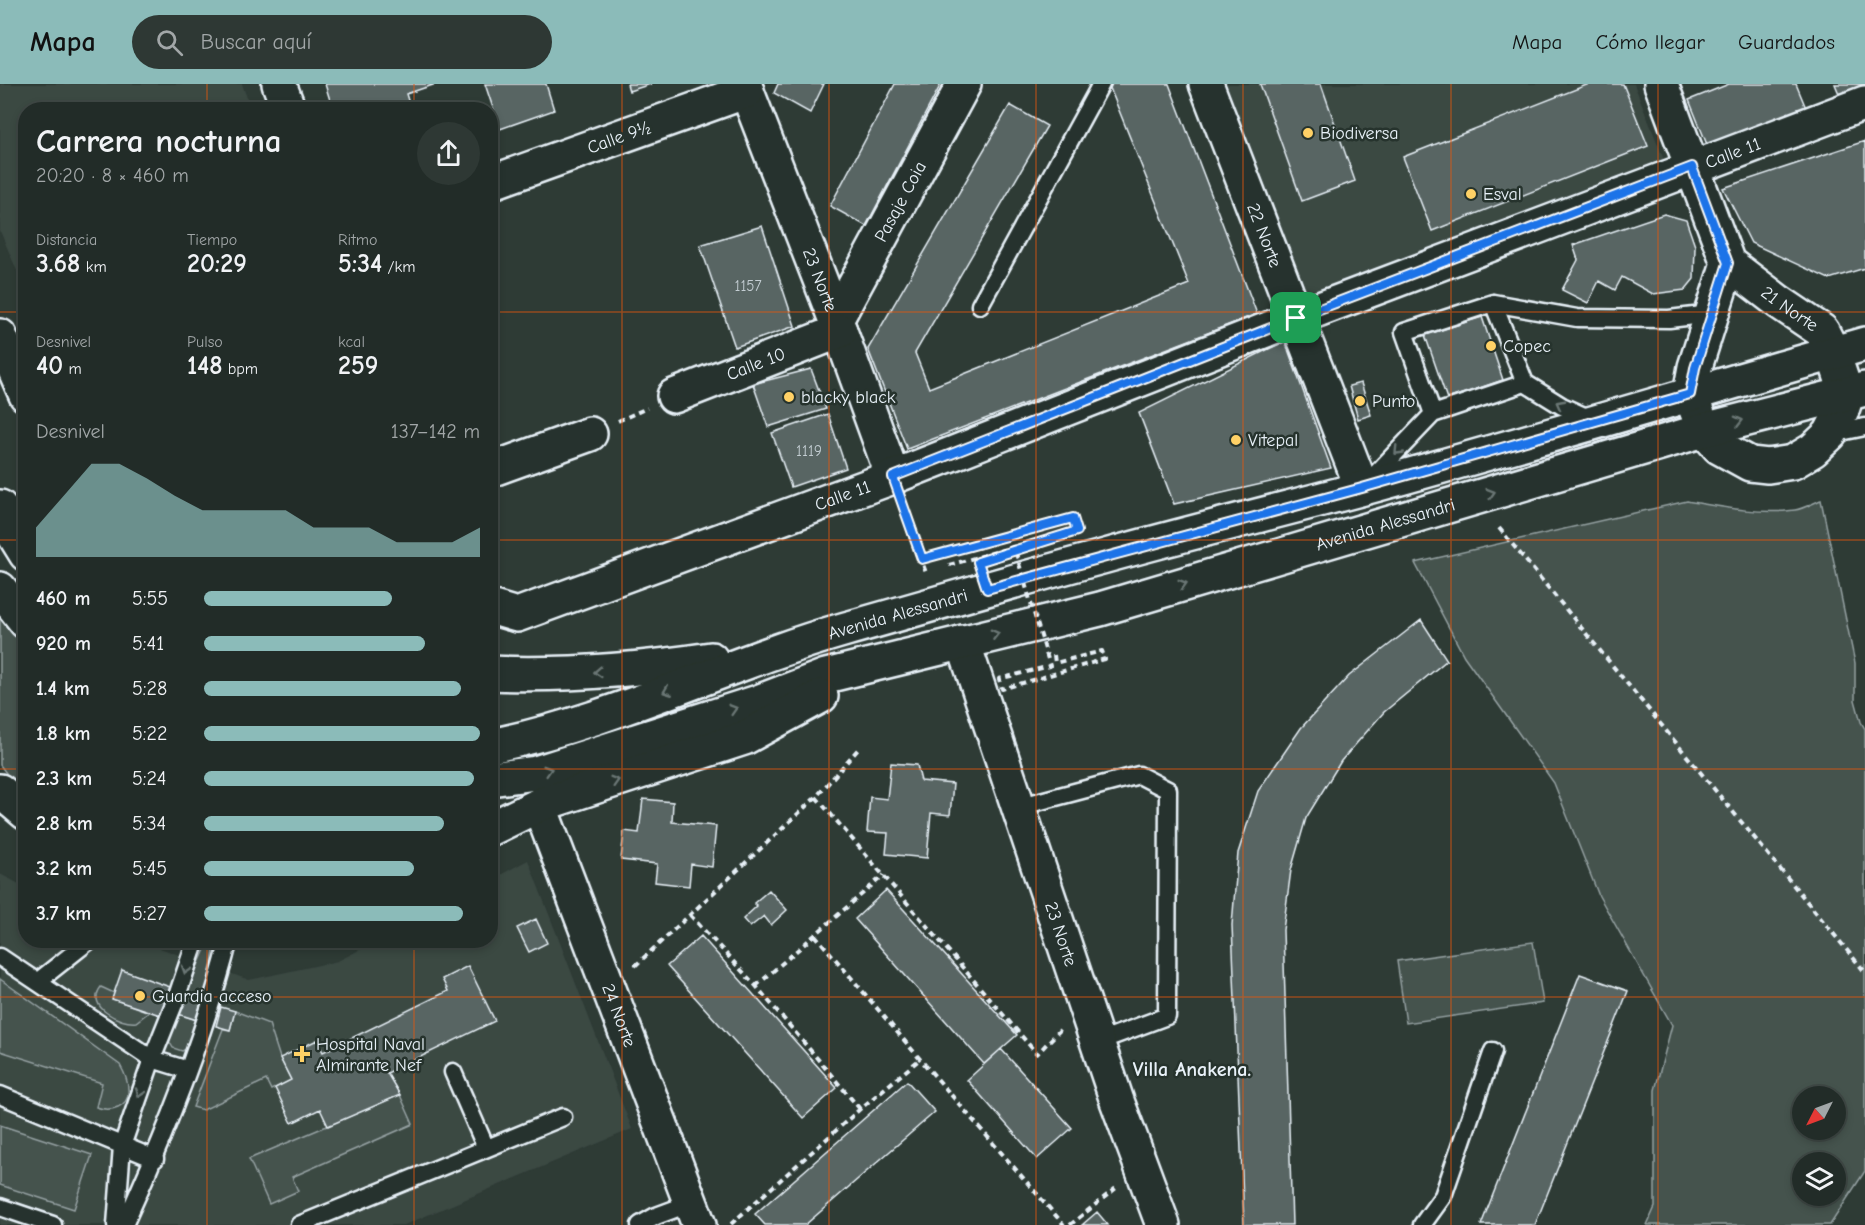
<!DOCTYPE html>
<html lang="es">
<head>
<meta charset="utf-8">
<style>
	:root { --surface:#222c28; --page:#2e3834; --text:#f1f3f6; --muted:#a2a7a8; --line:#3f4845; --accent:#8bbbb9 }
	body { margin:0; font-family:"Comic Neue",sans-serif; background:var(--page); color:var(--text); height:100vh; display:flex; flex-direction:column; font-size:22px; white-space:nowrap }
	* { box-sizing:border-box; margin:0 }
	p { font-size:20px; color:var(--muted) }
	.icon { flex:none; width:33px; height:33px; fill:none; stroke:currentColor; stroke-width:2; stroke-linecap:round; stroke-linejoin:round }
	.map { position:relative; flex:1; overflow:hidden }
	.drawer { position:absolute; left:18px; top:18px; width:480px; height:846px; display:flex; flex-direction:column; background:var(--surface); border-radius:24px; box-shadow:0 3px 9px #0003,0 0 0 2px var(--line) }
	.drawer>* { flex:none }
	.needle { width:39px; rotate:228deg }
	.buttons { position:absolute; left:1792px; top:1002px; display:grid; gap:12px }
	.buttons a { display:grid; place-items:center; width:54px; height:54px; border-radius:50%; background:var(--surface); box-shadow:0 3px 9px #0003,0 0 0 2px var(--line); font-size:30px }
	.pin { position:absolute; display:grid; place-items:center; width:51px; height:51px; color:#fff; margin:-26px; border-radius:12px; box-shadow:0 3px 9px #0006 }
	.round { display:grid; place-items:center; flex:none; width:63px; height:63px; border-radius:32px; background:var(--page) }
	.headline { display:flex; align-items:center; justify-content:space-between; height:102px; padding:0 18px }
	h1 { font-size:33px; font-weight:800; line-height:45px }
	.metrics { display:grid; grid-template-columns:repeat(3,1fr); gap:9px; height:102px; padding:6px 18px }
	.metrics div { display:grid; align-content:center }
	.metrics b { font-size:26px; font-weight:800 }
	.metrics small { font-size:16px; font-weight:400 }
	.metrics p { font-size:16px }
	.chart { height:168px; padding:12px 18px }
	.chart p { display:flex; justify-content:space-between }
	.chart svg { width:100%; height:108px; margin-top:6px; fill:var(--accent); opacity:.7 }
	ul { padding:0 18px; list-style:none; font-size:20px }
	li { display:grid; grid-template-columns:96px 72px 1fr; align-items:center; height:45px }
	li i { height:15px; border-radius:8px; background:var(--accent) }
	header { display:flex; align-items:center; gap:36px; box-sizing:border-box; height:84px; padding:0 30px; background:var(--accent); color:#111 }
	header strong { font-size:28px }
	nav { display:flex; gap:33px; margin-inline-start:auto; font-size:21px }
	.search { width:420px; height:54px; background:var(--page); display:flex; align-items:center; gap:15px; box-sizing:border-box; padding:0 21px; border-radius:33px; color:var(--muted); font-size:22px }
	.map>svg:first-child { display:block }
	.built { fill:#3b4843 }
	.green { fill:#45524e; stroke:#96a2a3; stroke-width:1.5; fill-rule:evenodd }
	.building { fill:#596563; stroke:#e8f1f8; stroke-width:1.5 }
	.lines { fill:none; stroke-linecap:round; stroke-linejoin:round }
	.service-casing { stroke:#e8f1f8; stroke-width:21 }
	.minor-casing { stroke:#e8f1f8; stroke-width:38 }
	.tertiary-casing { stroke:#e8f1f8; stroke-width:38 }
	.primary-casing { stroke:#e8f1f8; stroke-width:38 }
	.path { stroke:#e8f1f8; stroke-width:4; stroke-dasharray:6 4.5; stroke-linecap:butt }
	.service { stroke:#26332d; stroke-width:16 }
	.minor { stroke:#26332d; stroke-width:33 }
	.tertiary { stroke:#26332d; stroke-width:33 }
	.primary { stroke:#26332d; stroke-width:33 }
	.path-bridge { stroke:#e8f1f8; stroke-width:4; stroke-dasharray:6 4.5; stroke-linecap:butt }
	.oneway { stroke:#6a7674 }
	.route-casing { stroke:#fff; stroke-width:12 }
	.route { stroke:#1a73e8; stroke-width:8 }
	.grid { fill:none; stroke:#e8590c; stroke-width:1.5; stroke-opacity:0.55 }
	.poi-dot { fill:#ffd166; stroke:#26332d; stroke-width:2 }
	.labels { text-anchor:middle; stroke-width:5; stroke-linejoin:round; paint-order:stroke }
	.number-label { font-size:15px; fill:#c4ced3 }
	.poi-label { font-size:18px; fill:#e8f1f8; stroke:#26332d; text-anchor:start }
	.street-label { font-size:18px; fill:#e8f1f8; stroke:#26332d }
	.neighbourhood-label { font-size:20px; font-weight:bold; fill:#e8f1f8; stroke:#26332d }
</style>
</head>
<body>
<header>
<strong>Mapa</strong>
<div class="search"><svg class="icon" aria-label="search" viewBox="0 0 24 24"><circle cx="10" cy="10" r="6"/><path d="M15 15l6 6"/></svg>Buscar aquí</div>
<nav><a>Mapa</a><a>Cómo llegar</a><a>Guardados</a></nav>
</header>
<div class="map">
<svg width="1865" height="1141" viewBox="0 0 1865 1141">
	<rect width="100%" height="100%" fill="#2e3b35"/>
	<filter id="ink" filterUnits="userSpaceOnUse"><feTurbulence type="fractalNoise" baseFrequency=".0167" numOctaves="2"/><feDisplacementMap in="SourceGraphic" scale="12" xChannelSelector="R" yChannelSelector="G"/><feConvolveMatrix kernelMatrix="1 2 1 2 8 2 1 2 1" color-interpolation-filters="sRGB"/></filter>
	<g filter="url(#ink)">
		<!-- built -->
		<path class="built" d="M0,0H242L251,25L26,26V195L21,196L0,147Z
			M1224,0H1634L1664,76L1306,212Z
			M528,776L632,1045L404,1141H0V790L25,803L26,856L140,857L249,896L338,877L377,857L490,856L491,796Z"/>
		<!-- green -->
		<path class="green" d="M1821,416L1855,579V616L1861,638L1865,645V1087L1830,1141H1647L1655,1123V1006L1672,941L1599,812L1554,699L1464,572L1415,479L1687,417C1721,423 1760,431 1795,426C1803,425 1813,419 1821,416ZM1803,1012H1836V1046H1803ZM1803,1078H1836V1112H1803Z
			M0,531L25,562V710L18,705L0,681Z
			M209,857H216L204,918L184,912Z
			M1533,858L1543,919L1406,939L1397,877Z
			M0,895L120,981C124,988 128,996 128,1005C130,1024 110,1028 96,1023L102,999L0,967Z
			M101,903L114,909L113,915L149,928L136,938C120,940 85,923 101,903Z
			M235,927L269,940L280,974L291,996L271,1006L266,996L203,1026L193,1023L223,945L230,946Z
			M178,930L197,936L188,964L182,967L173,964L169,957Z
			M400,1011L413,1040L292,1093L298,1107L269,1120L249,1075Z
			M0,1041L92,1071L74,1125L0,1101Z"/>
		<!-- building -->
		<path class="building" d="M325,0H436L406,10L411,26H333Z
			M485,0H546L554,26L500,45Z
			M627,0H651L629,7Z
			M778,0H824L810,29L774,9Z
			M895,0H941L866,142L830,122Z
			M1112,0H1169L1257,230L907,365L868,265L1010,21L1047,42L915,269L929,304L1189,200L1110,4Z
			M1260,0H1321L1355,97L1302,117Z
			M1589,0H1623L1648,62L1432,147L1403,73Z
			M1729,0H1796L1806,24L1708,63L1689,16Z
			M1835,0H1865V2L1840,12Z
			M1865,57V184L1829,195L1751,159L1723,104Z
			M1664,130L1686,136L1695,162L1694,195L1685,206L1653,210L1622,193L1615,206L1599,197L1588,219L1562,206L1578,176L1573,161Z
			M762,142L795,242L735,263L700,161Z
			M1482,233L1503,296L1447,315L1425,251Z
			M1285,257L1331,384L1174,420L1139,329Z
			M811,285L826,325L768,343L753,300Z
			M1361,299L1371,331L1358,335L1349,302Z
			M828,330L846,384L791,403L772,349Z
			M1421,536L1447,576L1384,628L1341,677L1306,734L1291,786L1283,846L1292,1141H1244L1232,841L1238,769L1258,707L1301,644L1349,592Z
			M891,679L917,681L921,697L953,700L950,731L931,729L927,774L886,770L888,749L867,748L870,713L887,715Z
			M643,715L673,718L672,738L716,742L712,783L691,780L689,802L655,798L657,780L621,776L624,747L639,749Z
			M769,806L787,826L771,841L764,832L750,843L743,835L757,822L754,819Z
			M886,806L1017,951L984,980L855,835Z
			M536,835L547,859L529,868L517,844Z
			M701,852L837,1004L803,1034L667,882Z
			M468,882L495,937L387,989L400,1011L328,1042L320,1025L292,1039L275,1004L291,996L280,974L317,956L323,968L448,907L442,895Z
			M122,886L170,903L160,931L112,915Z
			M1580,890L1628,907L1535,1141H1481Z
			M184,912L204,918L197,936L178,930Z
			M221,923L235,927L230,946L216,942Z
			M1001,965L1072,1044L1037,1075L967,996Z
			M907,997L935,1028L805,1141H765L755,1130Z
			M1097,1128L1108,1141H1082Z"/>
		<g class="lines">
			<!-- service casing -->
			<g class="service-casing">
				<path id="service" d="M1493,219L1577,234L1669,235L1711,230
					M980,221L1101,0
					M1433,330L1404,248L1493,219L1525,299L1562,322L1593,336
					M1831,350L1865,343
					M1368,398L1433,330L1525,299
					M1018,723L1139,691L1168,706L1167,932L1097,958
					M0,873L152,975L188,986
					M37,898L90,856
					M453,988L486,1064
					M0,1011L155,1075
					M0,1123L53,1141
					M116,1141L122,1062L152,975L176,915L196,856
					M124,1141C166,1049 204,954 229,856
					M299,1141L563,1033
					M640,1141L656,1132L691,1119
					M1422,1141L1443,1112L1493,967"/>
			</g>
			<!-- minor casing -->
			<g class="minor-casing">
				<g id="minor">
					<path d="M279,0L289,26"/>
					<path id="s1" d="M744,0L840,247L893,393"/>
					<path id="s2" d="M1206,0L1362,404"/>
					<path d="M490,99L747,7"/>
					<path id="s3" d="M836,236L964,0"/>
					<path id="s4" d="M674,312L840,247"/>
					<path d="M490,386L590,350"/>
					<path id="s5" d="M490,523L517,531L893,393L1296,234L1865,19"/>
					<path id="s6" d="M963,558L1117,1017L1163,1141"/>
					<path id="s7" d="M539,721L699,1141"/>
				</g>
			</g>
			<!-- tertiary casing -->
			<g class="tertiary-casing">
				<g id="tertiary">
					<path id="s8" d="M1661,0L1728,179L1779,218L1822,247L1833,269L1847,311L1841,329L1830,350L1813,366L1793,378L1768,382L1750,380L1719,363L1704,346L1690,310L1695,283L1728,179"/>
				</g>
			</g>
			<!-- primary casing -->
			<g class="primary-casing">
				<g id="primary">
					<path d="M0,252L26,311"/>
					<path d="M0,423L13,449L26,470"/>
					<path d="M0,505L26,538"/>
					<path d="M490,589C564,592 638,586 711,575"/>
					<path id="s9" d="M490,662C613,638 726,579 846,545C931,521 1016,496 1102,473C1188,449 1274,428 1360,405C1529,359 1696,308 1865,260"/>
					<path id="s10" d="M490,695L536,689L758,618L826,592L1100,525L1704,346L1865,305"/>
					<path d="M0,707L26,729"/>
					<path d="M490,745L539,721L744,654L821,612"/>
				</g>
			</g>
			<!-- path -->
			<path class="path" d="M618,337L647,324
				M903,422L926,489
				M1499,444L1865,888
				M922,475L1073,433L1077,446
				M1054,571L1055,579
				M816,713L1037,970L1060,946
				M690,831L756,902L860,1025
				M815,851L920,975L1064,1141
				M635,882L816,713L860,663
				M756,902L884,791
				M731,1140L860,1025L920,975
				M1070,1141L1116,1104"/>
			<!-- service -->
			<use href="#service" class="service"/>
			<!-- minor -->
			<use href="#minor" class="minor"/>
			<!-- tertiary -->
			<use href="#tertiary" class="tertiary"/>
			<!-- primary -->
			<use href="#primary" class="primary"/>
			<!-- path-bridge -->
			<path class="path-bridge" d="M949,481L1014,463L1050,582L999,595L1002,605L1105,575L1102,567L1055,579"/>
		</g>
		<!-- one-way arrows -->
		<defs><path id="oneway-chevron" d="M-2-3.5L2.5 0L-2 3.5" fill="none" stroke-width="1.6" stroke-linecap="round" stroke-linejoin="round" transform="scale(1.5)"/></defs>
		<g class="oneway">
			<use href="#oneway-chevron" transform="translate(1560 320) rotate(-152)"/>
			<use href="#oneway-chevron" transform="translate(1739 337) rotate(-14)"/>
			<use href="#oneway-chevron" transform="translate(1398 367) rotate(134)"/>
			<use href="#oneway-chevron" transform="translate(1491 409) rotate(-17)"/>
			<use href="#oneway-chevron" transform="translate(1183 500) rotate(-17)"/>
			<use href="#oneway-chevron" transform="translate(995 550) rotate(-14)"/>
			<use href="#oneway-chevron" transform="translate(598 588) rotate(176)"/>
			<use href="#oneway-chevron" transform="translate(667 607) rotate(158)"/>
			<use href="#oneway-chevron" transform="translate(733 625) rotate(-17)"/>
			<use href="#oneway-chevron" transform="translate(548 686) rotate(-17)"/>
			<use href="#oneway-chevron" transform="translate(615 697) rotate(-17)"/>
			<use href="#oneway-chevron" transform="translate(186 886) rotate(108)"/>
			<use href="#oneway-chevron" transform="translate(140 1009) rotate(109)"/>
		</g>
	</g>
	<g class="lines" filter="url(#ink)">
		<!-- route casing -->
		<g class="route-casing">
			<path id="route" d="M1692,83L1728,179L1695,284L1690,310L1362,404L987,505L978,478L1077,447L1073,434L922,475L893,393L1296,234Z"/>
		</g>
		<!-- route -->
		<use href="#route" class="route"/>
	</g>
	<!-- grid -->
	<path class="grid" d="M207,0V26M414,0V26M622,0V1141M829,0V1141M1036,0V1141M1243,0V1141M1451,0V1141M1658,0V1141M0,228H26M490,228H1865M0,456H26M490,456H1865M0,685H26M490,685H1865M207,856V1141M414,856V1141M0,913H1865"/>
	<!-- markers -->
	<g class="poi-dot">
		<circle cx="1308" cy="49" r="6"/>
		<circle cx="1471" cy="110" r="6"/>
		<circle cx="1491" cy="262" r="6"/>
		<circle cx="789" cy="313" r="6"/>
		<circle cx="1360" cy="317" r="6"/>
		<circle cx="1236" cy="356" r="6"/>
		<circle cx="140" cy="912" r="6"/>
		<path d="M299 961h6v6h6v6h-6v6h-6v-6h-6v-6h6z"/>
	</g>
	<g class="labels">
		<!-- number labels -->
		<g class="number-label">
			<text x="748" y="207">1157</text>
			<text x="809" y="372">1119</text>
		</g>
		<!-- poi labels -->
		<g class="poi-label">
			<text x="1320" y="55">Biodiversa</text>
			<text x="1483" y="116">Esval</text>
			<text x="1503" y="268">Copec</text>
			<text x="801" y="319">blacky black</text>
			<text x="1372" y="323">Punto</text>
			<text x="1248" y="362">Vitepal</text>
			<text x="152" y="918">Guardia acceso</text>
			<text x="316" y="966">Hospital Naval<tspan x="316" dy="21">Almirante Nef</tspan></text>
		</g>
		<!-- street labels -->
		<g class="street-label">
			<text transform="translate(619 53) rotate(-20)" y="6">Calle 9½</text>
			<text dy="6" stroke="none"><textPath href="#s5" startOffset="1329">Calle 11</textPath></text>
			<text dy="6" stroke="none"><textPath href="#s3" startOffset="135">Pasaje Coia</textPath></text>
			<text dy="6" stroke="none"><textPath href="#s2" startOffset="162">22 Norte</textPath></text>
			<text dy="6" stroke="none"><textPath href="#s1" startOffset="210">23 Norte</textPath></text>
			<text dy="6" stroke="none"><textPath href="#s8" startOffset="268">21 Norte</textPath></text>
			<text dy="6" stroke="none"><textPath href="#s4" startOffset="88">Calle 10</textPath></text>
			<text dy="6" stroke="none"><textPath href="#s5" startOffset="375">Calle 11</textPath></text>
			<text dy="6" stroke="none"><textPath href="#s10" startOffset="932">Avenida Alessandri</textPath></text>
			<text dy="6" stroke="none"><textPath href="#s9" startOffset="429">Avenida Alessandri</textPath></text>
			<text dy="6" stroke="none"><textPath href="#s6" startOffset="308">23 Norte</textPath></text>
			<text dy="6" stroke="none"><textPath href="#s7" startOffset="225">24 Norte</textPath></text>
		</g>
		<!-- neighbourhood labels -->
		<g class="neighbourhood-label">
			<text x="1192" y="992">Villa Anakena.</text>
		</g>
	</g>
</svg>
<div class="buttons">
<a><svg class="needle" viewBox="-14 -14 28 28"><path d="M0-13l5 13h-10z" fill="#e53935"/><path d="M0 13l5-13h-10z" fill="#a2a7a8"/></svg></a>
<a><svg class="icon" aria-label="layers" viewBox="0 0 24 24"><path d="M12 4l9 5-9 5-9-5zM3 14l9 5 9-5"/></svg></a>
</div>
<div class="pin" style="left:1296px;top:234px;background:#1e9e55"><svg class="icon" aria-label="arrive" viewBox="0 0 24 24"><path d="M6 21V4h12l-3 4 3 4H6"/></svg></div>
<section class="drawer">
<div class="headline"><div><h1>Carrera nocturna</h1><p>20:20 · 8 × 460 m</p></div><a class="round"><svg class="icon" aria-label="share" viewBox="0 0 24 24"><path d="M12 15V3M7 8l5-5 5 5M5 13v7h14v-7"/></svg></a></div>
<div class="metrics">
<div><p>Distancia</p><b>3.68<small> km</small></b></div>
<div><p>Tiempo</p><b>20:29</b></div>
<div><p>Ritmo</p><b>5:34<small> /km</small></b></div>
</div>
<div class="metrics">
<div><p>Desnivel</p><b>40<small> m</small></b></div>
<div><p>Pulso</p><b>148<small> bpm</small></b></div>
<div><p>kcal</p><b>259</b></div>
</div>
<div class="chart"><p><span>Desnivel</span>137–142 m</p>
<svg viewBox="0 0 160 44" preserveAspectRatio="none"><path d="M0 44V32L10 19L20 6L30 6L40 12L50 19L60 25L70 25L80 25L90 25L100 32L110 32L120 32L130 38L140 38L150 38L160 32V44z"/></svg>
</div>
<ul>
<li><b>460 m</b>5:55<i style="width:68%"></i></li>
<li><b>920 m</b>5:41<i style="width:80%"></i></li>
<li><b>1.4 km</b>5:28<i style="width:93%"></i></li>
<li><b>1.8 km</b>5:22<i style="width:100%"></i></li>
<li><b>2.3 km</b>5:24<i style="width:98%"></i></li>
<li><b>2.8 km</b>5:34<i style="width:87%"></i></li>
<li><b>3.2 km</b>5:45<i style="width:76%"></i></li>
<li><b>3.7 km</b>5:27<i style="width:94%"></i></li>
</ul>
</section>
</div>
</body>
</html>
